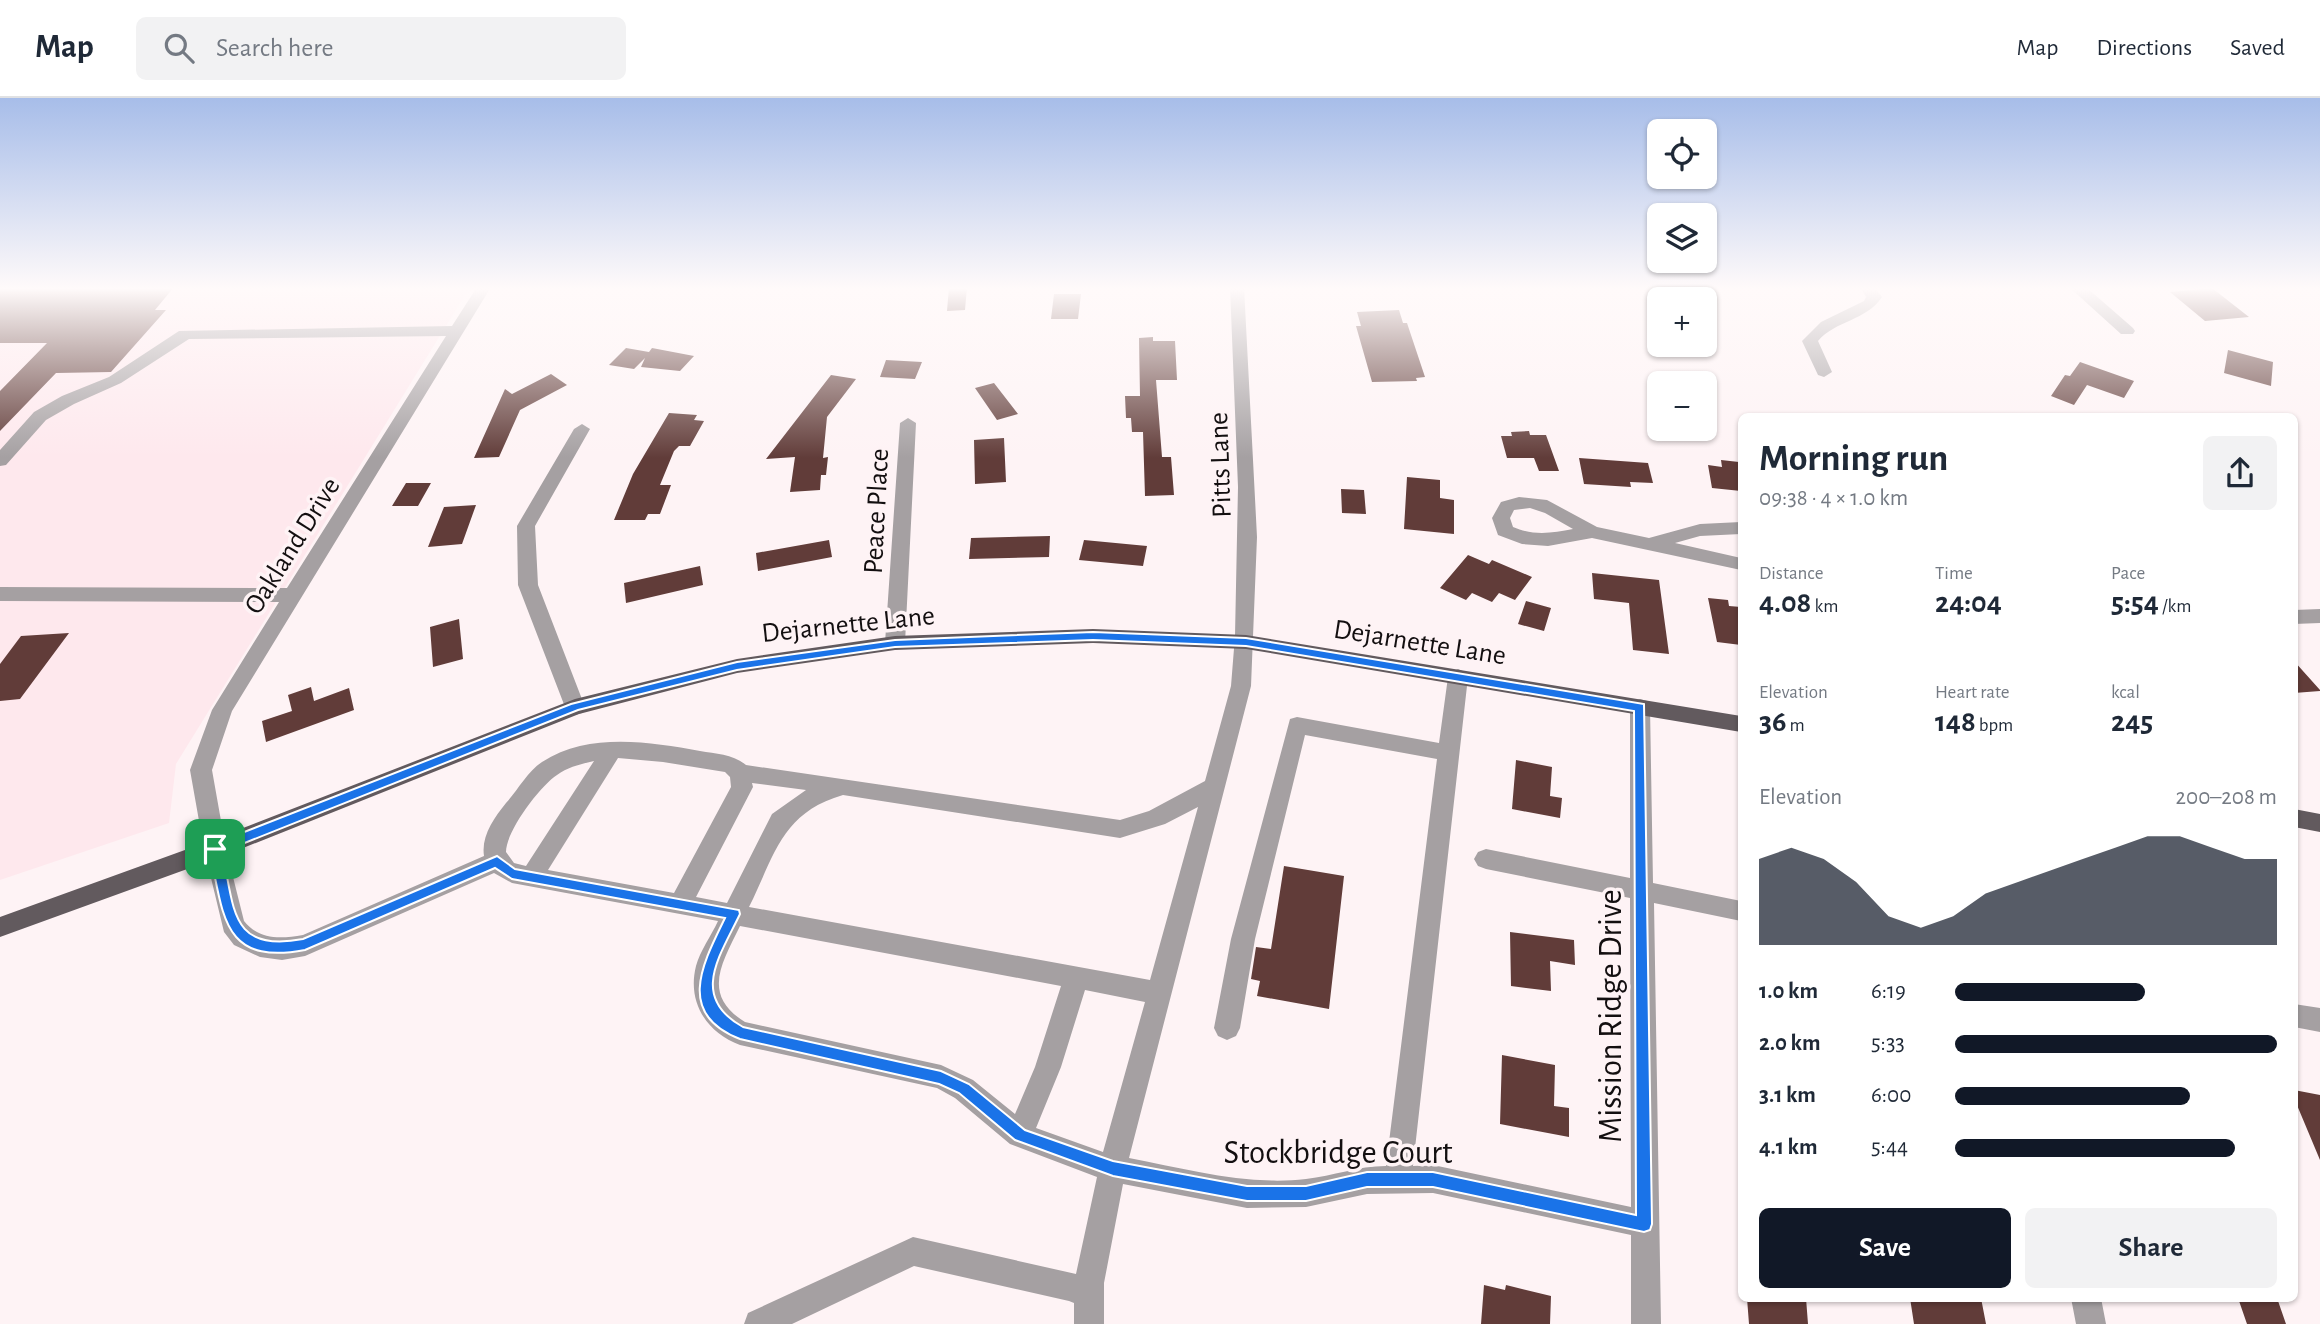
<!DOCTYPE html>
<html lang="en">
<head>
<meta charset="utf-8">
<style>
	:root { --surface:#fff; --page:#f2f2f3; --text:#1f2937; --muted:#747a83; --line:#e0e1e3; --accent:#111827 }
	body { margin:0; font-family:"Alegreya Sans",sans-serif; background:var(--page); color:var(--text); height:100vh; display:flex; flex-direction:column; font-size:26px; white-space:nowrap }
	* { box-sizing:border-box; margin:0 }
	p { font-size:23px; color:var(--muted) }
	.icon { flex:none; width:38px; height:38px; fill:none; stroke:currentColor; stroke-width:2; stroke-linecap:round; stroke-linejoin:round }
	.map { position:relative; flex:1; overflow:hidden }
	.drawer { position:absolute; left:1738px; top:315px; width:560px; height:889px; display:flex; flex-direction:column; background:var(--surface); border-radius:10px; box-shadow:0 2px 5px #0004 }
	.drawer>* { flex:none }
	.fabs { position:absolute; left:1647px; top:21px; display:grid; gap:14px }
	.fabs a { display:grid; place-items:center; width:70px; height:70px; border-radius:10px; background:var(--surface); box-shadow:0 2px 5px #0004; font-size:35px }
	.pin { position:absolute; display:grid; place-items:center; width:60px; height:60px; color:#fff; margin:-30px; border-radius:14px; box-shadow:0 4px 10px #0006 }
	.round { display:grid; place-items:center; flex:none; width:74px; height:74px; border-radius:10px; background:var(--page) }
	.overview { display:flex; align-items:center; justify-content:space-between; height:119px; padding:0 21px }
	h1 { font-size:38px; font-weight:700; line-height:52px }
	.figures { display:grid; grid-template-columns:repeat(3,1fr); gap:10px; height:119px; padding:7px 21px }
	.figures div { display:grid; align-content:center }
	.figures b { font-size:30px; font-weight:700 }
	.figures small { font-size:19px; font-weight:400 }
	.figures p { font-size:19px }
	.chart { height:196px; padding:14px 21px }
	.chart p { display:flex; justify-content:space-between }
	.chart svg { width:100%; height:126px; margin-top:7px; fill:var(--accent); opacity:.7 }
	.cta { display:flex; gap:14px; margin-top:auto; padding:14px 21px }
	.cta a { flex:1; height:80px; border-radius:10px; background:var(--accent); color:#fff; font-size:28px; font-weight:700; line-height:80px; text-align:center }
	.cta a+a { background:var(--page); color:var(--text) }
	ul { padding:0 21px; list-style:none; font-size:23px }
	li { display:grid; grid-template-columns:112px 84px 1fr; align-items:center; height:52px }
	li i { height:18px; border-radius:9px; background:var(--accent) }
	header { display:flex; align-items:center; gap:42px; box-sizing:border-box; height:98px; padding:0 35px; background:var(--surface); border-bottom:2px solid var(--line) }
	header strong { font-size:33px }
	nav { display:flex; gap:38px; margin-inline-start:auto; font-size:24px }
	.search { width:490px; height:63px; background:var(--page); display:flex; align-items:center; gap:18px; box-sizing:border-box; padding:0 24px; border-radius:10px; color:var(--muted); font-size:26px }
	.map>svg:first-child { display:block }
	.built { fill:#fee8ed }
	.building { fill:#613c39 }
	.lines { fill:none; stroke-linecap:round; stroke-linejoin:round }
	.minor { fill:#a5a0a2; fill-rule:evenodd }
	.major { fill:#625a5e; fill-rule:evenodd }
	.route { fill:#1a73e8; stroke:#fff; stroke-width:2; fill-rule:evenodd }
	.labels { text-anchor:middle; stroke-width:7; stroke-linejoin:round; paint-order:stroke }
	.street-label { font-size:28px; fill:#130f10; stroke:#fef3f5 }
	.near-street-label { font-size:33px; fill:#130f10; stroke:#fef3f5 }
</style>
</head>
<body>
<header>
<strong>Map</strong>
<div class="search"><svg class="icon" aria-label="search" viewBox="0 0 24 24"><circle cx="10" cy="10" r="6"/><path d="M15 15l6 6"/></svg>Search here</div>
<nav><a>Map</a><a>Directions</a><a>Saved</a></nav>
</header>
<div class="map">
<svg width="2320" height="1226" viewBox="0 0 2320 1226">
	<rect width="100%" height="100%" fill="#fef3f5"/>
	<!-- built -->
	<path class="built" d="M0,189H470L176,666L169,725L0,782Z"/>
	<!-- building -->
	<path class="building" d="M0,189H174L155,212H166L111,274L56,275L0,333V293L47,245H0Z
		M949,189H967L965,212L947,213Z
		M2212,190L2249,219L2205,223L2170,194Z
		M1054,196H1081L1078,221H1051Z
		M1399,212L1403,225H1407L1425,279L1416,280L1417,283L1372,284L1356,228H1361L1357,214Z
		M1153,239V243H1175L1177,282H1156L1162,359H1171L1174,397L1145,398L1143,334H1132L1131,320H1126L1125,298H1140L1139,240Z
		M626,250L649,254L652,250L694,258L680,273L641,269L645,260L634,271L609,267Z
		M2228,252L2273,264L2271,288L2224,275Z
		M886,262L922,264L915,281L880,279Z
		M2080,264L2134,283L2124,300L2087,287L2074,307L2051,298L2065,277L2070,278Z
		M551,276L567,287L520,312L499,359L474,360L505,291L512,296Z
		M831,277L856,281L827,319L823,360L828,359L826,377H821L820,392L790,394L795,359L766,361Z
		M994,285L1018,316L997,322L975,290Z
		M669,315L697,317L694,322L704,323L690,348H679L674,353L660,387H671L660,416H648L645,422H614L633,376Z
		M1529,333L1530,337H1546L1559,373H1539L1534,360H1507L1501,338H1512L1511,334Z
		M1004,340L1006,384L975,386L974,342Z
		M1579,360L1648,365L1653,385L1630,384L1631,389L1584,386Z
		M1721,362L1739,364L1741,393L1712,390L1708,367L1722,369Z
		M1407,379L1440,382V400L1454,402V436L1404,431Z
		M406,385H431L418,408H392Z
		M1341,391L1364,392L1366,416L1342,415Z
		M476,407L462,446L428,449L444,409Z
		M1050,438L1049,459L969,461L971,440Z
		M829,442L832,459L758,473L756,455Z
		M1084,442L1147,448L1143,468L1079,462Z
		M1468,457L1489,466L1492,462L1532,479L1515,502L1499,495L1492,504L1472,495L1466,502L1440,490Z
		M700,468L703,487L626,505L624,485Z
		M1592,475L1659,482L1669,556L1633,552L1629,505L1594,501Z
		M1708,500L1728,502L1729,508L1741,509V547L1717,544Z
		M1526,503L1551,510L1544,533L1518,526Z
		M459,521L463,561L433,569L430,529Z
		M69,535L20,601L0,603V566L21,538Z
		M2294,563L2320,592V593L2294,595Z
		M311,589L314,603L349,590L354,612L266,644L262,623L292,613L288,597Z
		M1516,662L1552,669L1550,698L1562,700L1560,720L1512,711Z
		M1284,768L1344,778L1329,911L1257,898L1260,883L1251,881L1256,849L1271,851Z
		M1510,834L1574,842L1575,867L1550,863L1551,893L1511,888Z
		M1502,957L1555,967L1554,1008L1569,1010V1039L1500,1026Z
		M2294,992L2320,997V1062L2294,1000Z
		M1484,1187L1505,1192L1506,1187L1551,1198L1550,1226H1481Z
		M1747,1200H1806L1808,1226H1749Z
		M1910,1200H1981L1986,1226H1914Z
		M2238,1200H2277L2286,1226H2247Z"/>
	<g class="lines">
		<!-- minor -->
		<path class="minor" d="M477,189H491L232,613L212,672L226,751L244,823C259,842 280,841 303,837L484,758C481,738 494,720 506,705C518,692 527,674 542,664C589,634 649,644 700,653C716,656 733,656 746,667L1120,722L1149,713L1205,683L1231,588L1235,538L1238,389L1230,189H1244L1257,439L1251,588L1129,1060C1187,1071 1247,1088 1306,1081C1333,1078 1358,1068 1386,1068L1437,661L1305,637L1255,841L1240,930L1236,938L1227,942L1218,938L1214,930L1231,841L1290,621L1297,619L1439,645L1448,579L1451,574L1458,571L1465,574L1468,579L1413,1068L1433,1067L1631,1109L1630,800L1486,771L1478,768L1474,761L1478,754L1486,751L1630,780V609L1633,603L1640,601L1647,603L1650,609L1653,785L1741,803V823L1654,805L1661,1226H1631V1137L1433,1095L1367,1096L1306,1109L1247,1110L1123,1086L1104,1185V1226H1074V1205L1069,1203L914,1168L792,1226H744L748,1215L913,1139L1076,1176L1097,1079L1010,1046L955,1000L937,990L740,947C706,934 687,904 696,868C700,853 711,838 718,823L512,785L494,775L305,858L282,862L260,859L234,847L224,834L204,751L190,672L212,612L279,504L0,503V489L287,490L446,238L189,241L121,285L74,306L46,322L6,367L0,368V352L34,314L62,298L109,279L179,233L452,228ZM618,660L663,664L725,674L730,679L731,689L674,795L548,772ZM594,663L526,768L514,765L506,754C506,733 540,688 557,677C568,669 581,666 594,663ZM752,685L806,692L772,716L727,805L696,799L753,689ZM843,697L1120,740L1165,726L1198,709L1150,882L749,809C775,757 781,715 843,697ZM740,828L1061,888L1035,969L1015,1016L973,982L941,967L745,924C701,897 722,865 740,828ZM1085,892L1145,904L1103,1054L1036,1030L1061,969Z
			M1860,189H1874L1882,199C1866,223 1836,222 1818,243L1832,274L1824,279L1818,277L1802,243L1821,224L1864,203L1866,199Z
			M2069,189H2086L2133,230L2135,233L2133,236H2121Z
			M908,320L916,325L905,545L902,550L895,552L888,550L885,545L900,325Z
			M582,326L590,331L535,428L538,487L585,609L582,615L575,617L568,615L565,609L518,487L517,428L574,331Z
			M1519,399L1547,402L1597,429L1649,440L1700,426L1741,424V436L1700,438L1675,445L1741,460V472L1592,440L1548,448L1522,446L1498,437L1492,420L1501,404ZM1530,410L1545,415L1573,431C1552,435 1534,438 1513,429L1510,420L1514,412Z
			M2320,511V525L2294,526V512Z
			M2294,906L2320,910V934L2294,929Z
			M2071,1200H2101L2106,1226H2076Z"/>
		<!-- major -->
		<path class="major" d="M1093,531L1246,537L1741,618V634L1246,551L1093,545L895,552L737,575L579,616L223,758L0,839V819L207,744L575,601L737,561L895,538Z
			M2294,711L2320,716V734L2294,729Z"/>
	</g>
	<!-- sky -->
	<linearGradient id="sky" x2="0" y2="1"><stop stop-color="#a7bde9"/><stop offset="0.53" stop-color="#fffafa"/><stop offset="1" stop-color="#fffafa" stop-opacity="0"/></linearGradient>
	<rect width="2320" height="360" fill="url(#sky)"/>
	<!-- route -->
	<path class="route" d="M1093,534L1246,540L1644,606L1652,1126L1650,1132L1644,1134L1433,1089H1367L1306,1103H1247L1113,1078L1015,1042L959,995L939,986L740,941C675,916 703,865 725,820L512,781L495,770L305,852C220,868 224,815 209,751L211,747L571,606L737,564L895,542ZM1093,542L1246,548L1634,613L1636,1117L1433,1074H1367L1306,1088H1247L1113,1063L1025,1032L969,986L941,973L743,929C689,899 720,858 740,816L739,812L515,771L497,758L303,841C229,855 235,810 222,754L578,612L737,572L895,549Z"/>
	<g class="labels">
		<!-- street labels -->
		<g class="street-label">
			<text transform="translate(1219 367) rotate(-92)" y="10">Pitts Lane</text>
			<text transform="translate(875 413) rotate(-87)" y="10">Peace Place</text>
			<text transform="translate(291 447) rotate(-58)" y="10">Oakland Drive</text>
			<text transform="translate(848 525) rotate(-6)" y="10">Dejarnette Lane</text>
			<text transform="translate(1420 543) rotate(9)" y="10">Dejarnette Lane</text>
		</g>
		<!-- near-street labels -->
		<g class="near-street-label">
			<text transform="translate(1609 918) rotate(-90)" y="12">Mission Ridge Drive</text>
			<text x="1338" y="1065">Stockbridge Court</text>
		</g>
	</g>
</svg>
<div class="fabs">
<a><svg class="icon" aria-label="locate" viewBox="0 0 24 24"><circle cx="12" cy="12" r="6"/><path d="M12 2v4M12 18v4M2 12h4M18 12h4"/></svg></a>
<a><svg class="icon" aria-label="layers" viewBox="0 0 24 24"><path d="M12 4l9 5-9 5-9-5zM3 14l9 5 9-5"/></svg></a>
<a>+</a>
<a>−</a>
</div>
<div class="pin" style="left:215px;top:751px;background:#1e9e55"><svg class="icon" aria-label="arrive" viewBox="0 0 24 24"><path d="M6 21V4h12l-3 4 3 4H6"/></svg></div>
<section class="drawer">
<div class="overview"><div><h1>Morning run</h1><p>09:38 · 4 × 1.0 km</p></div><a class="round"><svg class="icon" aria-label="share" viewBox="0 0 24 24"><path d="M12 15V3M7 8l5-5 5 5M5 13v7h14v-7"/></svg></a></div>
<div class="figures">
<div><p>Distance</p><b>4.08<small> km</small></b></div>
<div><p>Time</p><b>24:04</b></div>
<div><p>Pace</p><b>5:54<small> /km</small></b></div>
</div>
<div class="figures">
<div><p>Elevation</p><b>36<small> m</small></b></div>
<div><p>Heart rate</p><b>148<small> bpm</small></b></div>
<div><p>kcal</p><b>245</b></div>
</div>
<div class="chart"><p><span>Elevation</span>200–208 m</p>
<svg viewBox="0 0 160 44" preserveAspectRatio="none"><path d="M0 44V14L10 10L20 14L30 22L40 34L50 38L60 34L70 26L80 22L90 18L100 14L110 10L120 6L130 6L140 10L150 14L160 14V44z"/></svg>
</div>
<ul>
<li><b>1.0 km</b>6:19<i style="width:59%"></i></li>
<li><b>2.0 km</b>5:33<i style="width:100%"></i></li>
<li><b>3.1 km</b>6:00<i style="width:73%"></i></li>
<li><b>4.1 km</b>5:44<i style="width:87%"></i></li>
</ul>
<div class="cta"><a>Save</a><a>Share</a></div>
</section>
</div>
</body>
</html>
